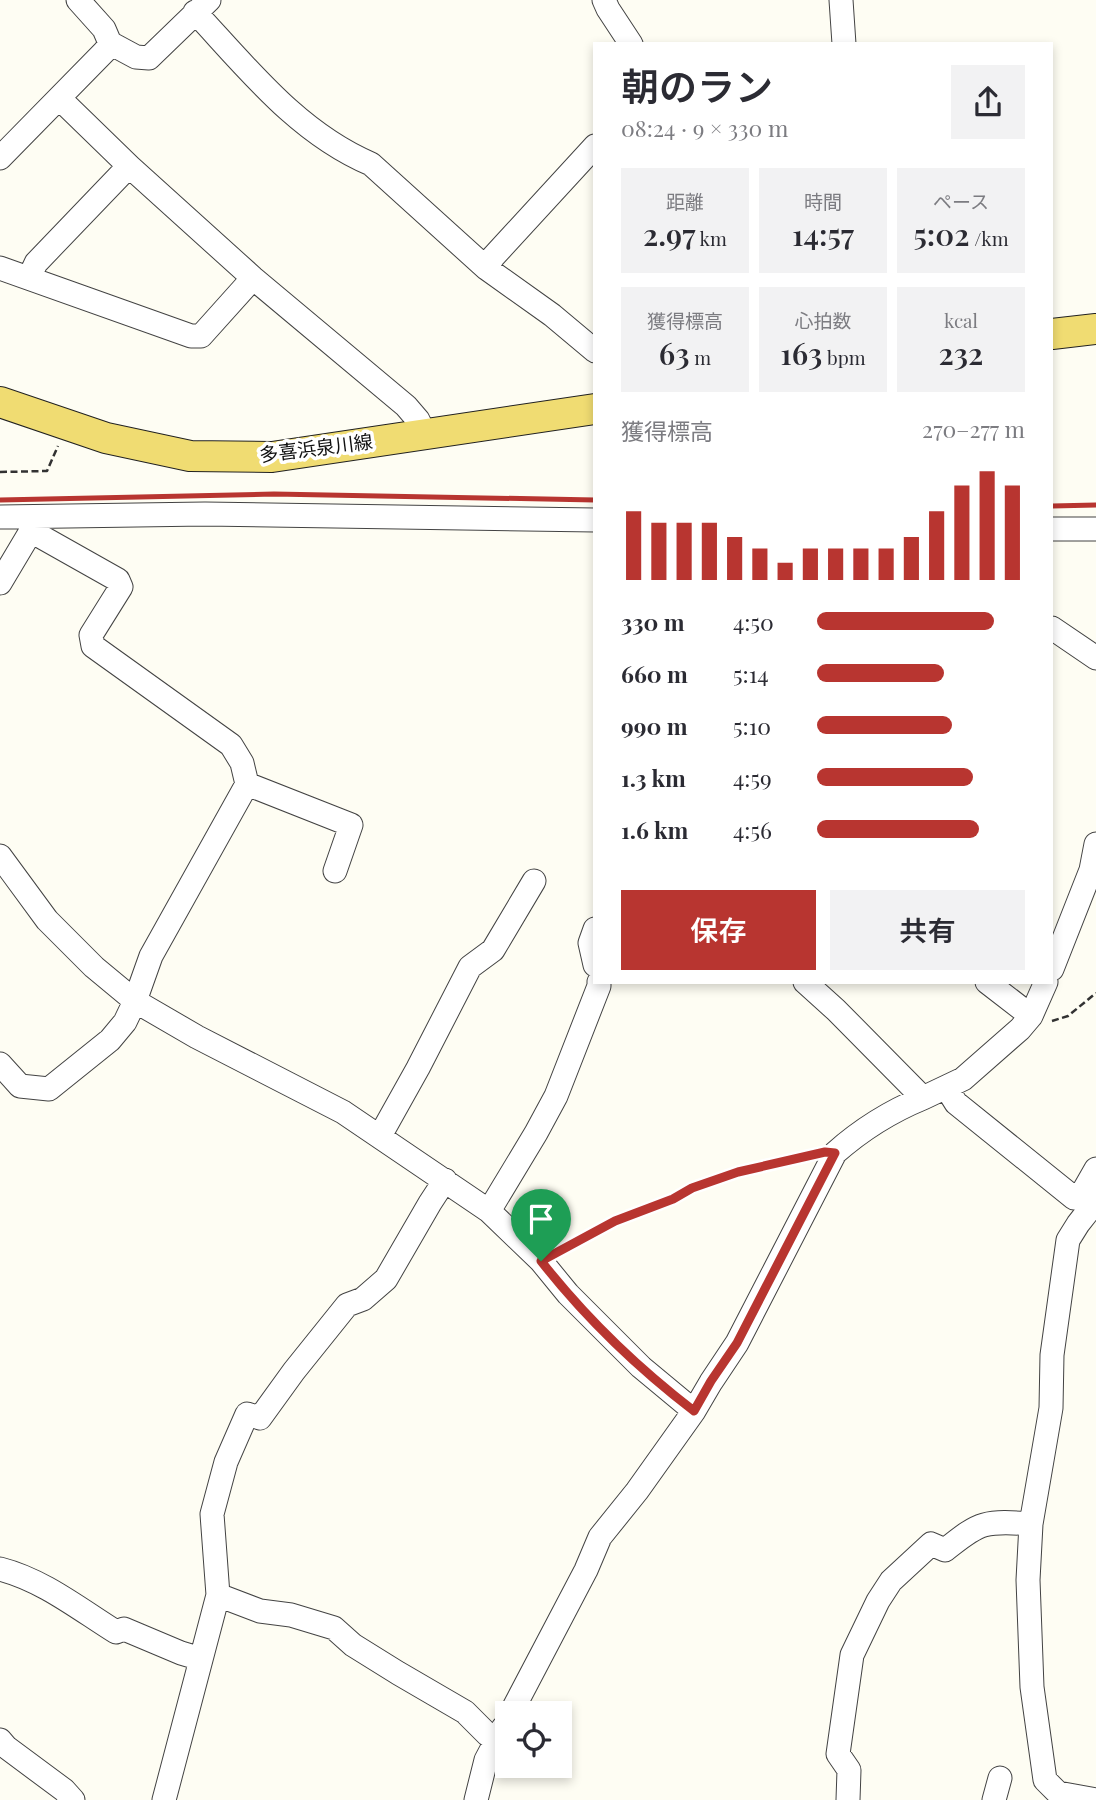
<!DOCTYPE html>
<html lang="ja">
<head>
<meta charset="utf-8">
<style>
	:root { --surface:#fff; --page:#f2f2f3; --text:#2b2b33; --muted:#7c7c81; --accent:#b83530 }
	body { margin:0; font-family:"Playfair Display","Noto Sans JP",serif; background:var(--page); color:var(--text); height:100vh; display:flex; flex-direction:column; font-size:26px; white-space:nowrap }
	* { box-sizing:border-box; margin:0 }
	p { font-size:23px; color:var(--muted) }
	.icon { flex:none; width:38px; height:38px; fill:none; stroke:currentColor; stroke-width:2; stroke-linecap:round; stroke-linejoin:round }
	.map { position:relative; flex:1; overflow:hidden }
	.drawer { position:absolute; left:593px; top:42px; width:460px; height:942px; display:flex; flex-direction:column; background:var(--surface); border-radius:0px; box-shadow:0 4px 10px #0003 }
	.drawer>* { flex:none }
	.buttons { position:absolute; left:495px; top:1701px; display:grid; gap:14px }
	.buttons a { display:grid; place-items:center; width:77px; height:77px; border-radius:0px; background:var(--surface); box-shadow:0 4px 10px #0003; font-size:35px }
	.pin { position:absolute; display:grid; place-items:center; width:60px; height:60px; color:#fff; margin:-72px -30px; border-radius:50% 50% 50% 0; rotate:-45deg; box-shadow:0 0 7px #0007 }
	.pin .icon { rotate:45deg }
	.round { display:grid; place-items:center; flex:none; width:74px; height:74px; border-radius:0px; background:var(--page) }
	.headline { display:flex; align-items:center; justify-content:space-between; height:119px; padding:0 28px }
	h1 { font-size:38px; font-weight:600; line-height:52px }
	.metrics { display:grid; grid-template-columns:repeat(3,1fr); gap:10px; height:119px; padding:7px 28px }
	.metrics div { display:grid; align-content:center; border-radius:0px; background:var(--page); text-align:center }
	.metrics b { font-size:30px; font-weight:600 }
	.metrics small { font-size:19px; font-weight:400 }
	.metrics p { font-size:19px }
	.chart { height:196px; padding:14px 28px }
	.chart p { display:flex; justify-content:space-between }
	.chart svg { width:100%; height:126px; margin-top:7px; stroke:var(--accent); stroke-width:6 }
	.cta { display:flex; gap:14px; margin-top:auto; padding:14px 28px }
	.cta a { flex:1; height:80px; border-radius:0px; background:var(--accent); color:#fff; font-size:28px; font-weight:600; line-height:80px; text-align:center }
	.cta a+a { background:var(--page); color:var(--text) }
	ul { padding:0 28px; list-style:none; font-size:23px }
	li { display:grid; grid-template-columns:112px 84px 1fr; align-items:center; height:52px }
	li i { height:18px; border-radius:9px; background:var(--accent) }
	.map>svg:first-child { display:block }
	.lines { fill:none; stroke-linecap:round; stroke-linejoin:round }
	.minor-casing { stroke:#434343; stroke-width:25 }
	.major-casing { stroke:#212121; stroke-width:32 }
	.path { stroke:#323232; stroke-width:2.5; stroke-dasharray:7 3.5; stroke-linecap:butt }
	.minor { stroke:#fff; stroke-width:23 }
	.major { stroke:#f0dc72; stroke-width:30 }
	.rail { stroke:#b83530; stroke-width:5 }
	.route-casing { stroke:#fff; stroke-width:14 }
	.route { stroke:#b83530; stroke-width:9 }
	.labels { text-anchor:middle; stroke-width:7; stroke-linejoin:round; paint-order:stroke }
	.street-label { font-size:19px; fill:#101010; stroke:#fff }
</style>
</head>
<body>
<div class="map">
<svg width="1096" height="1800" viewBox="0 0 1096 1800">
	<rect width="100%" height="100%" fill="#fefdf3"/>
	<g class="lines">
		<!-- minor casing -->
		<g class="minor-casing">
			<path id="minor" d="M78,0L104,29L110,43L136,57L149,58L209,0
				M604,0L608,9L631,44
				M841,0L844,44
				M195,12C248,69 298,133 371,164L486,268L552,315L595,351
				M0,158L105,51L110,43
				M129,166L253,278L406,406L418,420L425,434
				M0,268L191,336H201L253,278
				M486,268L493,257L595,146
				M29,278L36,263L129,166L59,98
				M0,517L205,514L595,520
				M1052,529H1096
				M0,583L31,531L118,580L121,587L91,635L93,646L231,745L242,763L247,784
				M1052,628L1096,658
				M0,856L47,920L94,967L135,1001L197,1037L343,1112L489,1211L541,1261L568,1294L641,1367L694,1411
				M595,929L590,943L595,965
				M1052,969L1091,870L1096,844
				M805,982L836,1010L923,1098L963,1079L1020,1029L1031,1016L1046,982
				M987,982L1031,1016
				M0,1064L20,1086L49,1089L110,1040L125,1022L135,1001L151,956L247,784L351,825L335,871
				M946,1087L956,1103L1074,1198L1084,1190L1096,1169
				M380,1136L418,1068L470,967L493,950L534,881
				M1096,1201L1078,1224L1068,1240L1052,1355L1051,1408L1031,1524L1028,1580L1032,1687L1045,1780L1058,1793L1096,1800
				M489,1211L536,1133L556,1096L599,986V982
				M0,1569C43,1580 79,1609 116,1632L124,1629L181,1653L201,1659
				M218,1595L260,1611L291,1615L334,1628L353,1645L398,1673L465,1712L487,1734L497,1741
				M511,1713L586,1570L600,1537L637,1491L694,1411L711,1382L737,1343L835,1153C862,1129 889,1112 923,1098
				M0,1740L6,1747L64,1790L73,1800
				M164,1800L218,1595L212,1514L226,1462L247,1414L260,1418L294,1371L347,1305L363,1299L386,1279L430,1203L445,1180
				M476,1800L486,1760L503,1728
				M848,1800L849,1770L838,1754L852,1655L878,1601L891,1581L931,1544L945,1550C957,1541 970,1529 984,1525C999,1521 1016,1523 1031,1524
				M994,1800L1000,1778"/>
		</g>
		<!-- major casing -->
		<g class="major-casing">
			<path id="major" d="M1052,334L1096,329
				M0,402L106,438L190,456L272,457L595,409"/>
		</g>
		<!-- path -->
		<path class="path" d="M0,472L47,471L58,446
			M1052,1021L1068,1016L1096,993
			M558,1253L615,1221L673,1199L692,1188L738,1172L812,1155"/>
		<!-- minor -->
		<use href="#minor" class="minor"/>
		<!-- major -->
		<use href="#major" class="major"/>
		<!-- rail -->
		<path class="rail" d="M0,500L274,494L595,500
			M1052,506L1096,505"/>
	</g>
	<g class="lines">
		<!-- route casing -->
		<g class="route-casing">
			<path id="route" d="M825,1152L835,1153L737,1343L711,1381L694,1411C638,1368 585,1317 541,1261L615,1221L673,1199L692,1188L738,1172Z"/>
		</g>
		<!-- route -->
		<use href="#route" class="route"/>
	</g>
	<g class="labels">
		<!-- street labels -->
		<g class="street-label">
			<text transform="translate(316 448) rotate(-7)" y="7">多喜浜泉川線</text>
		</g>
	</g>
</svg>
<div class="buttons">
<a><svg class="icon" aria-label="locate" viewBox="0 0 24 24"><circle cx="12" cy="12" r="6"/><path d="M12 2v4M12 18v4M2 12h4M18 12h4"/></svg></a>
</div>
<div class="pin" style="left:541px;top:1261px;background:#1e9e55"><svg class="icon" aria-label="arrive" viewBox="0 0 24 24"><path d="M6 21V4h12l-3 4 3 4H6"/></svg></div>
<section class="drawer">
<div class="headline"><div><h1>朝のラン</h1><p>08:24 · 9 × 330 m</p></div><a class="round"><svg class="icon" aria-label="share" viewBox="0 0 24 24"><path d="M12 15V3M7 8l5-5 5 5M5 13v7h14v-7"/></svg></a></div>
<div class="metrics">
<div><p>距離</p><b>2.97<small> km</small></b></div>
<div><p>時間</p><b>14:57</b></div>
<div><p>ペース</p><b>5:02<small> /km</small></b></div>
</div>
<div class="metrics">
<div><p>獲得標高</p><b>63<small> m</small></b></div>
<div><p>心拍数</p><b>163<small> bpm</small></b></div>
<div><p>kcal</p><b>232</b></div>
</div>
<div class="chart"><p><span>獲得標高</span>270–277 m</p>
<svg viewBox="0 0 160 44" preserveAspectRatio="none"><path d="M5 44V20M15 44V24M25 44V24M35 44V24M45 44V29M55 44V33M65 44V38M75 44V33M85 44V33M95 44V33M105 44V33M115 44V29M125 44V20M135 44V11M145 44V6M155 44V11"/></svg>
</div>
<ul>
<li><b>330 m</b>4:50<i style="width:85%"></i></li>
<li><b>660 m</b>5:14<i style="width:61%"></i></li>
<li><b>990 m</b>5:10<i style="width:65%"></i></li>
<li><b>1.3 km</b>4:59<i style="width:75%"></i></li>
<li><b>1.6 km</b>4:56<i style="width:78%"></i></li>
</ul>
<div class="cta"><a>保存</a><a>共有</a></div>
</section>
</div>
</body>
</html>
